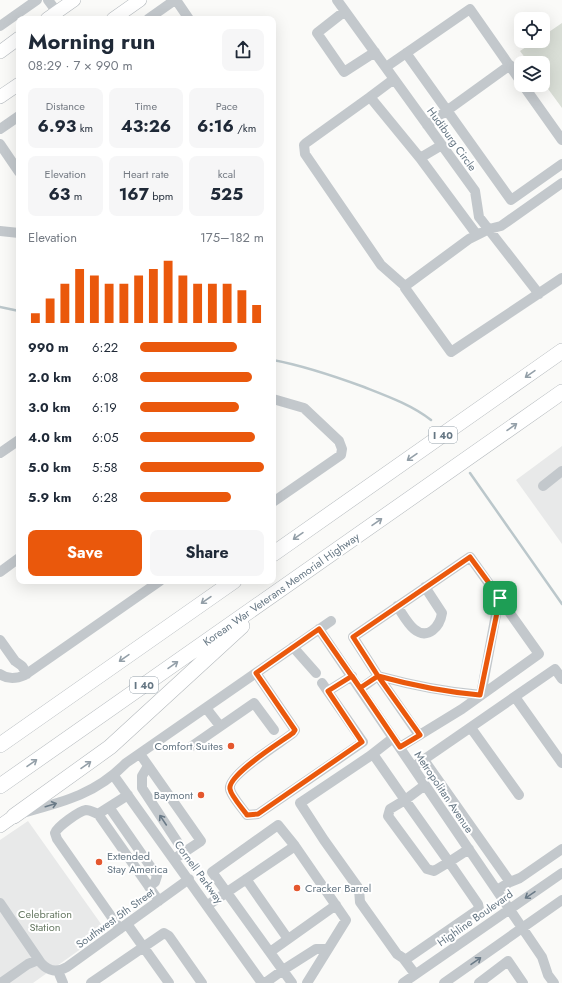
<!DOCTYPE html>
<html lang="en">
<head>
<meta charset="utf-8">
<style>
	:root { --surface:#fff; --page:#f6f6f7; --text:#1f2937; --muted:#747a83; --accent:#ea580c }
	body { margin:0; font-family:Jost,sans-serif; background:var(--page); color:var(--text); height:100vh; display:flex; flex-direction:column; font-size:15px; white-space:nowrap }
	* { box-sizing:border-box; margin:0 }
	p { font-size:13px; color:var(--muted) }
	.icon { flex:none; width:22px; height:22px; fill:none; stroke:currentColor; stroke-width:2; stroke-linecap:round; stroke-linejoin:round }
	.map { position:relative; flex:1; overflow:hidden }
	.drawer { position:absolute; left:16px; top:16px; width:260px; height:568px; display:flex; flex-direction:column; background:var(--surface); border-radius:8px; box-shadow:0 4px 16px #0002 }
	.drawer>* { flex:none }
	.fabs { position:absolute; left:514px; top:12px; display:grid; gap:8px }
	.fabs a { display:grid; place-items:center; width:36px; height:36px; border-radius:8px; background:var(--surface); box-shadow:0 4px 16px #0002; font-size:20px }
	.pin { position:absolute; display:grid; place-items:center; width:34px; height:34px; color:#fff; margin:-17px; border-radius:8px; box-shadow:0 2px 6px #0006 }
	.round { display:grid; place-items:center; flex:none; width:42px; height:42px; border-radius:8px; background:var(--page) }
	.head { display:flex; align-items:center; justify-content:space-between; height:68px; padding:0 12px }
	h1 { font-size:22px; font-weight:700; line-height:30px }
	.figures { display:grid; grid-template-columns:repeat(3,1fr); gap:6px; height:68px; padding:4px 12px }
	.figures div { display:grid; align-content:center; border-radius:8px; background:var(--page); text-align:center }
	.figures b { font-size:17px; font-weight:700 }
	.figures small { font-size:11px; font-weight:400 }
	.figures p { font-size:11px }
	.chart { height:112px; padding:8px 12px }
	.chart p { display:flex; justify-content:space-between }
	.chart svg { width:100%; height:72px; margin-top:4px; stroke:var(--accent); stroke-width:6 }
	.button { display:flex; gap:8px; margin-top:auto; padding:8px 12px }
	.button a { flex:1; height:46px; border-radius:8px; background:var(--accent); color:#fff; font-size:16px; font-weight:700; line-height:46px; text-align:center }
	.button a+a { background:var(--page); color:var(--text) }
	ul { padding:0 12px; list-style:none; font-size:13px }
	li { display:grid; grid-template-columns:64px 48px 1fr; align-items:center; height:30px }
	li i { height:10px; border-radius:5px; background:var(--accent) }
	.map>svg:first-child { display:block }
	.built { fill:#e8e9e9 }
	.green { fill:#dadfd7 }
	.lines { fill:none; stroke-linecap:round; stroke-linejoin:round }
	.stream { stroke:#bbc7cb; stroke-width:2.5 }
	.major-casing { stroke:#b5babe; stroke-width:14 }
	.highway-casing { stroke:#b4b9bd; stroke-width:16 }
	.minor { stroke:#c3c8cc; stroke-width:10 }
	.major { stroke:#fff; stroke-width:13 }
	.highway { stroke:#fff; stroke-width:15 }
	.oneway { stroke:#939fa8 }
	.oneway2 { stroke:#6a7a87 }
	.route-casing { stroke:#fff; stroke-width:8 }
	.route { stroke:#ea580c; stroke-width:5 }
	.poi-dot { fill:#e4572e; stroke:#fff; stroke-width:1.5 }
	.labels { text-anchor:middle; stroke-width:4; stroke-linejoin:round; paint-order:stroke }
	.shield { fill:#fff; stroke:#939fa8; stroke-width:1 }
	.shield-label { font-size:10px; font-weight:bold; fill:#657683 }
	.street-label { font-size:11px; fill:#657683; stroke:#fff }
	.poi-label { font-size:11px; fill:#657683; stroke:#fff; text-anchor:end }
	.park-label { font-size:11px; fill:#687a64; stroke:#fff }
</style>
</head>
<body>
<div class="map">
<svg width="562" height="983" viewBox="0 0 562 983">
	<rect width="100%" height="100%" fill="#fafaf8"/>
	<!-- built -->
	<path class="built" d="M562,446V544L516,480Z
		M28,821L106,931L33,983H0V840Z"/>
	<!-- green -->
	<path class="green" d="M562,23V108L543,82V63H529L520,51L535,41H543V36Z"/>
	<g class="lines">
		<!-- stream -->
		<path class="stream" d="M0,307L19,311
			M273,360C305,366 334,376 364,387C387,396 412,405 431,420
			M470,473L562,604"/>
		<!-- major casing -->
		<g class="major-casing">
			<path id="major" d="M47,19L74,0
				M113,19L140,0
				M0,52L19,38
				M0,97L19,84
				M0,826L14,816"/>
		</g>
		<!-- highway casing -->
		<g class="highway-casing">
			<path id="highway" d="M273,554L562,351
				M0,745L234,581
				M0,786L562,392
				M14,816L110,747L242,626"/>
		</g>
		<!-- minor -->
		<path class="minor" d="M48,0L57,12
			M176,0L189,19
			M337,0L475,191L479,217L539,294
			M345,11L317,33L344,72L375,52
			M148,19L175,0
			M0,26L37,0
			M406,53L511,200L562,164
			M386,67L470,9L521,82
			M394,79L370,97L420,158L477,235
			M523,85L562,140
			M370,97L306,143L304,145L305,154L381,265L406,287
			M427,125L510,65
			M0,129L19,116
			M0,144L19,172
			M420,158L442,145
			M562,183L501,226L489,229L469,239L408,284L405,288L451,352L562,278
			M0,231L19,233
			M273,399L304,408L339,441L342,449L341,455L273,502
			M0,453L19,440
			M543,486L562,471
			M0,572L19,558
			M397,606C402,613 407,623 414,629C428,641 440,626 442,613L425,587
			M319,629L542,957L548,975L554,983
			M0,640L15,661L22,666L27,674
			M293,647L316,673
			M256,673L295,730L293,733C282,742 227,775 230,789C231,796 243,809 247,815L258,814L363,742L322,683
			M0,674C8,680 16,679 25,675L160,581
			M378,676C411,685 446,692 481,695L499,598
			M378,676L419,735
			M360,689L378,676L353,637L470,557L539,654L462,709L400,747
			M328,691L352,676
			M515,697L562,763
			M206,708L220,726
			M471,728L519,795
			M393,738L370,756L300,803L324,840L359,889L360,902L397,954L403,958L415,974
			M192,746L254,703L274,730
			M140,754L201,841L174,859
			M373,754L405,800L425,785
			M424,760L510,882L497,890
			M148,766L142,776V788L184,852
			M413,767L555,669L562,679
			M114,776L262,983
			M109,807L157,876L155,882L149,887
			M22,813C63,802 96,794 126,763L331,621
			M98,814L159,901
			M246,879L288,939
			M510,882L520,878L562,849
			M0,903L41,963C48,971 57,973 67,967L189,879
			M208,905L295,846
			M127,924L169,983
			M120,929L57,839L55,833C57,827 79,811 86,810C90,810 95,813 98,814L128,795
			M270,952L336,905
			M405,960L479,909L478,904L449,862L434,871L427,869L388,816L390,809L405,800L449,862L469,849
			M58,971L63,983
			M1,983L28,964L38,960
			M91,983L164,933L169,936L202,983
			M265,983L283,970L316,949H328
			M292,983L212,872L278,825L295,846L346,920L307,983
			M403,983L562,873
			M444,983L562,900
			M479,983L508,961L523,983"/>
		<!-- major -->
		<use href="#major" class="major"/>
		<!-- highway -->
		<use href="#highway" class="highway"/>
	</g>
	<!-- one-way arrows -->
	<defs><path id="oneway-shaft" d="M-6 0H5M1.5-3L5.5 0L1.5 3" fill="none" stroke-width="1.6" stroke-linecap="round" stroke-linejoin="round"/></defs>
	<g class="oneway">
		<use href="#oneway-shaft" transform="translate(530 374) rotate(145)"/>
		<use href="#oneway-shaft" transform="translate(512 427) rotate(-35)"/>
		<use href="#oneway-shaft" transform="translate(412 457) rotate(145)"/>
		<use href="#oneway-shaft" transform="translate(377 522) rotate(-35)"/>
		<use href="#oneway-shaft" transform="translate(298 536) rotate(145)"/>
		<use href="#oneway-shaft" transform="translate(206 600) rotate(145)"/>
		<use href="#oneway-shaft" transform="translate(124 658) rotate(145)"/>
		<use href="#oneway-shaft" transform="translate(173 665) rotate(-35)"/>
		<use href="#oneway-shaft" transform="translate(32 763) rotate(-35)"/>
		<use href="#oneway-shaft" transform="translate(86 765) rotate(-35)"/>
	</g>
	<g class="oneway2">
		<use href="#oneway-shaft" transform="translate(51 805) rotate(-17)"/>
		<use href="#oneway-shaft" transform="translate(163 820) rotate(-124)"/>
		<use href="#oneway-shaft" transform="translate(530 895) rotate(146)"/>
		<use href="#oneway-shaft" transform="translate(476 961) rotate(-35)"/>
	</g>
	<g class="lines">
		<!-- route casing -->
		<g class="route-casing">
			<path id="route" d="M500,598L480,695C446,692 411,685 378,676L360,688L319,629L256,673L295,730L293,733C281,742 227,775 230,789C231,796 243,809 247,815L258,814L362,742L328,691L352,676L400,747L420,735L378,676L353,637L470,557L500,598"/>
		</g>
		<!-- route -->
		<use href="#route" class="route"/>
	</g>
	<!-- markers -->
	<g class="poi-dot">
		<circle cx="231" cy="746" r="4"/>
		<circle cx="201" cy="795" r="4"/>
		<circle cx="99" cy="862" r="4"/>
		<circle cx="297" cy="888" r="4"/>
	</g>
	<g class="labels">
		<!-- shield labels -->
		<g class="shield">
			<rect x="429" y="427" width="28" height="16" rx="3"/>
			<rect x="130" y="677" width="28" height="16" rx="3"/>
		</g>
		<g class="shield-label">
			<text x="443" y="439">I 40</text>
			<text x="144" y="689">I 40</text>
		</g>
		<!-- street labels -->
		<g class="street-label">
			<text transform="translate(452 139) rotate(54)" y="4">Hudiburg Circle</text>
			<text transform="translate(281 589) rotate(-35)" y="4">Korean War Veterans Memorial Highway</text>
			<text transform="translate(444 792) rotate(56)" y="4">Metropolitan Avenue</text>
			<text transform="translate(199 872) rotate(54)" y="4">Cornell Parkway</text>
			<text transform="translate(115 918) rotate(-36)" y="4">Southwest 5th Street</text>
			<text transform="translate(475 918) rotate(-35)" y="4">Highline Boulevard</text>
		</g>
		<!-- poi labels -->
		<g class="poi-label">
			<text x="223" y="750">Comfort Suites</text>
			<text x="193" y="799">Baymont</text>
			<text x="107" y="860" text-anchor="start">Extended<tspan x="107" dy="13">Stay America</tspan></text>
			<text x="305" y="892" text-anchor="start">Cracker Barrel</text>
		</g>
		<!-- park labels -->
		<g class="park-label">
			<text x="45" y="918">Celebration<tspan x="45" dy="13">Station</tspan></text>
		</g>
	</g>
</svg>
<div class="fabs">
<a><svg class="icon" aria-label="locate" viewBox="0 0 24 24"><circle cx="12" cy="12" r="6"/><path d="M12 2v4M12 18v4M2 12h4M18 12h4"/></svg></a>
<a><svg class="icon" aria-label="layers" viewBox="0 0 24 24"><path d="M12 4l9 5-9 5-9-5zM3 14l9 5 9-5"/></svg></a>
</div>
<div class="pin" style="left:500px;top:598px;background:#1e9e55"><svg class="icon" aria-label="arrive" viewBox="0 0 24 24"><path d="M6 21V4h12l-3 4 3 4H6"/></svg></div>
<section class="drawer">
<div class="head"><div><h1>Morning run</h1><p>08:29 · 7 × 990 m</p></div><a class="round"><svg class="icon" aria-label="share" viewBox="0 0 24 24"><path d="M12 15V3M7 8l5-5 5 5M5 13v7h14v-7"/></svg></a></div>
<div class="figures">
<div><p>Distance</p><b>6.93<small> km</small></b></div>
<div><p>Time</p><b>43:26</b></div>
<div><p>Pace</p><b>6:16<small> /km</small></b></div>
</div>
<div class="figures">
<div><p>Elevation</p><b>63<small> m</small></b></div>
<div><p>Heart rate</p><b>167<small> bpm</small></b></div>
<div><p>kcal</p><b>525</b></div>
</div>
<div class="chart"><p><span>Elevation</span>175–182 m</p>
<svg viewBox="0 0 160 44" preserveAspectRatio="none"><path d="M5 44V38M15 44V29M25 44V20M35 44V11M45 44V15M55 44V20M65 44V20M75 44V15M85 44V11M95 44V6M105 44V15M115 44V20M125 44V20M135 44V20M145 44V24M155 44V33"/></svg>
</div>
<ul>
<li><b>990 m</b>6:22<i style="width:78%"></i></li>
<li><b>2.0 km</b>6:08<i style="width:90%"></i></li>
<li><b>3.0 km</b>6:19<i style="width:80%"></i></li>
<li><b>4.0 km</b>6:05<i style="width:93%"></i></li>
<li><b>5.0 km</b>5:58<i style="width:100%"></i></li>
<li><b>5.9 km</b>6:28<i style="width:73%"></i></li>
</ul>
<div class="button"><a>Save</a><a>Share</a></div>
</section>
</div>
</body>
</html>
